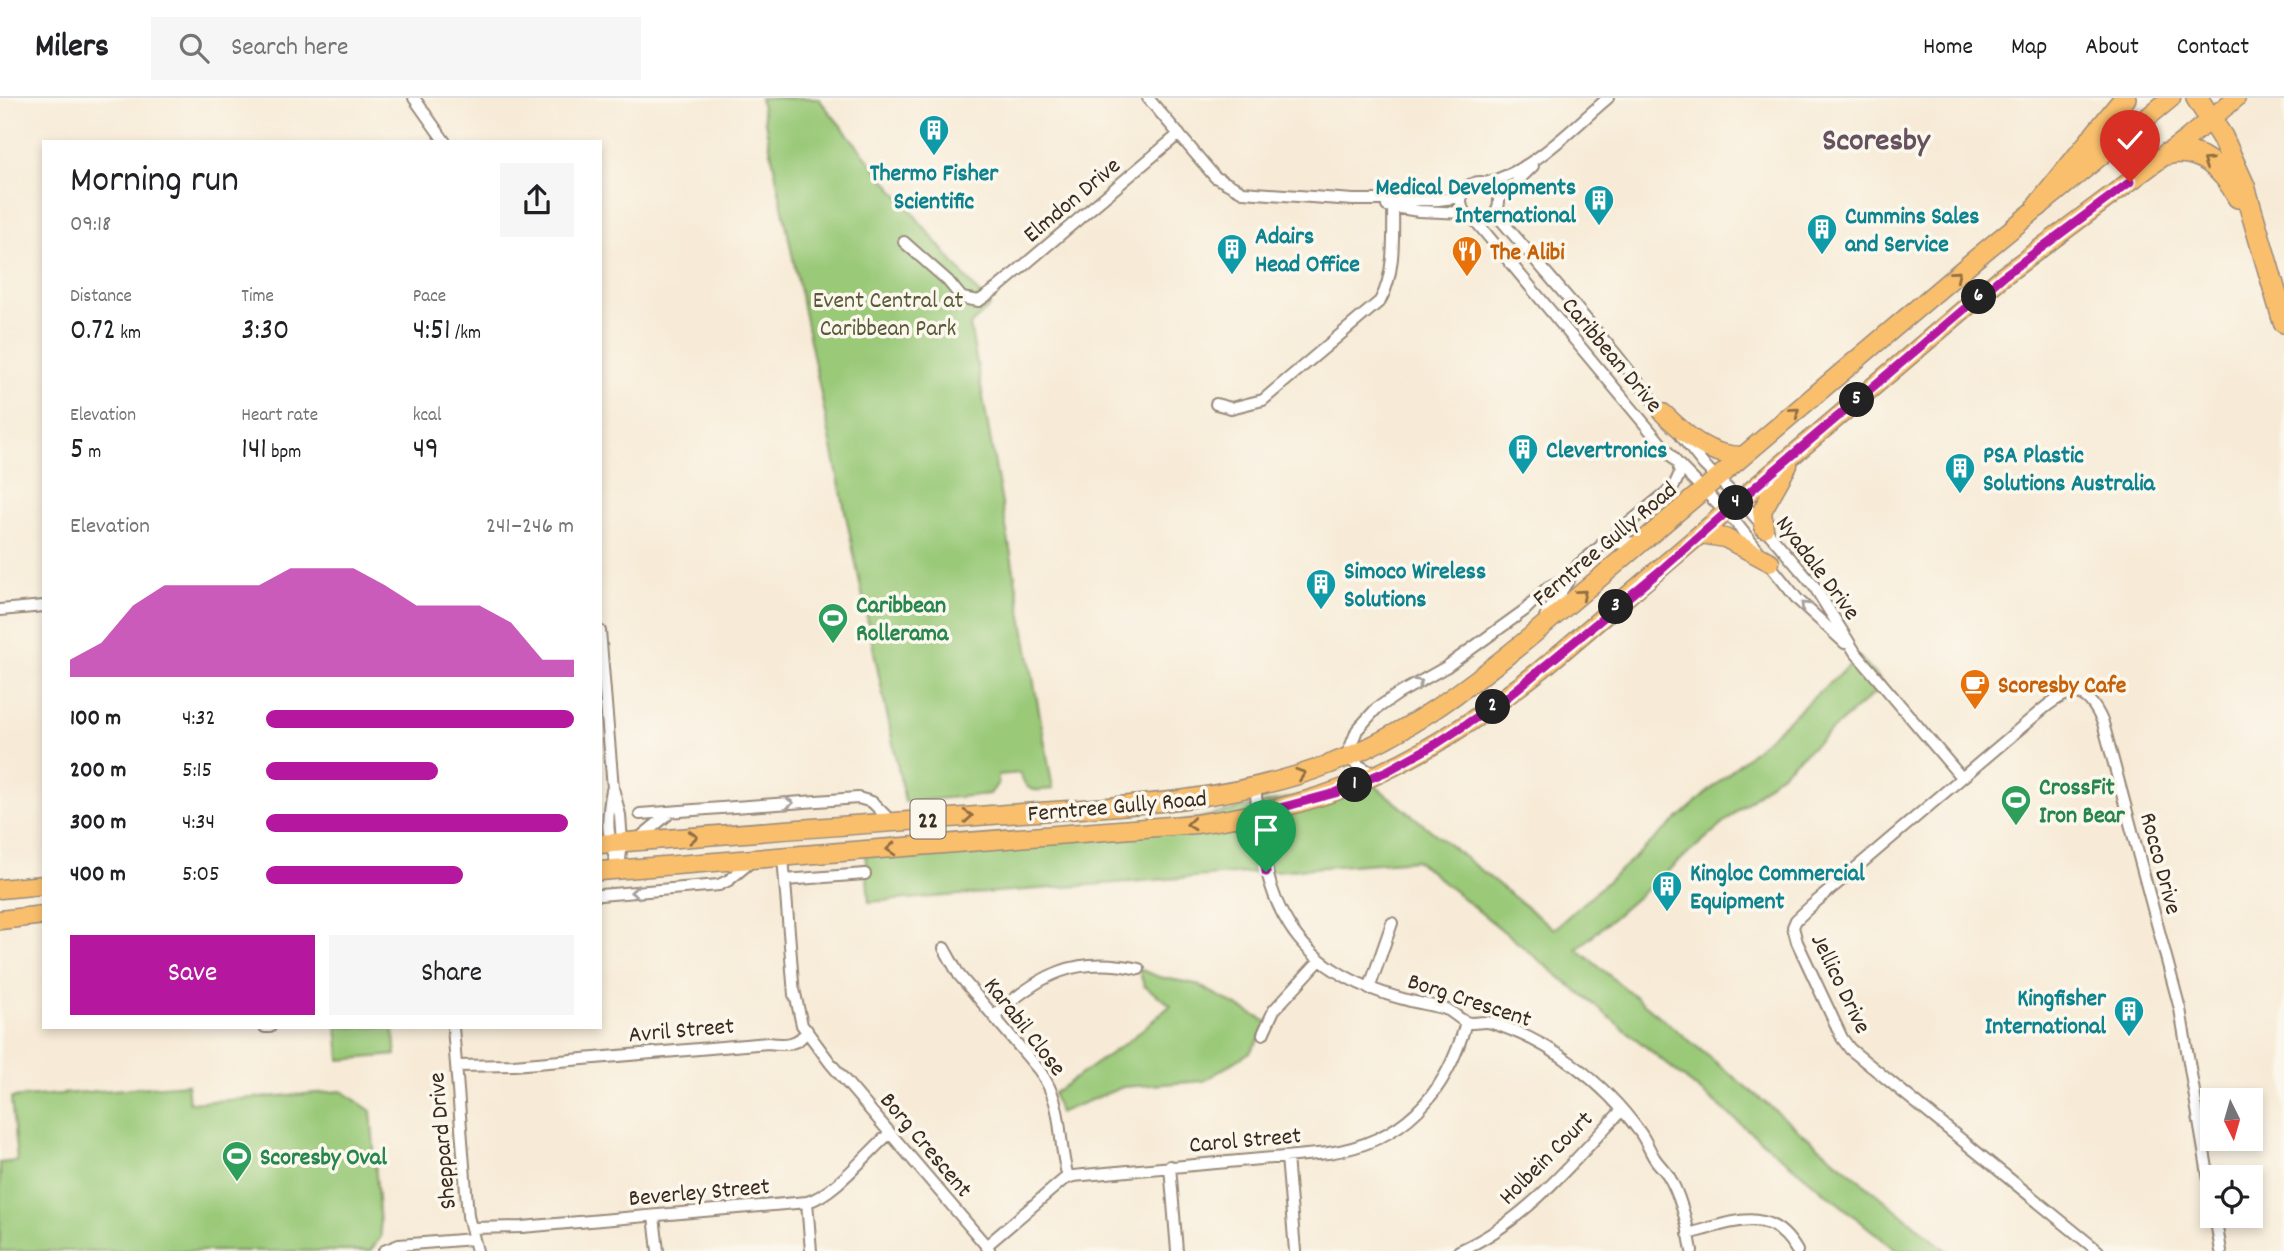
<!DOCTYPE html>
<html lang="en">
<head>
<meta charset="utf-8">
<style>
	:root { --surface:#fff; --page:#f6f6f6; --text:#202124; --muted:#757577; --line:#e0e0e0; --accent:#b5179e }
	body { margin:0; font-family:Dekko,sans-serif; background:var(--page); color:var(--text); height:100vh; display:flex; flex-direction:column; font-size:26px; white-space:nowrap }
	* { box-sizing:border-box; margin:0 }
	p { font-size:23px; color:var(--muted) }
	.icon { flex:none; width:38px; height:38px; fill:none; stroke:currentColor; stroke-width:2; stroke-linecap:round; stroke-linejoin:round }
	.map { position:relative; flex:1; overflow:hidden }
	.side { position:absolute; left:42px; top:42px; width:560px; height:889px; display:flex; flex-direction:column; background:var(--surface); border-radius:0px; box-shadow:0 4px 10px #0003 }
	.side>* { flex:none }
	.needle { width:46px; rotate:175deg }
	.controls { position:absolute; left:2200px; top:990px; display:grid; gap:14px }
	.controls a { display:grid; place-items:center; width:63px; height:63px; border-radius:0px; background:var(--surface); box-shadow:0 4px 10px #0003; font-size:35px }
	.pin { position:absolute; display:grid; place-items:center; width:60px; height:60px; color:#fff; margin:-72px -30px; border-radius:50% 50% 50% 0; rotate:-45deg; box-shadow:0 0 7px #0007 }
	.pin .icon { rotate:45deg }
	.km { position:absolute; width:35px; height:35px; margin:-18px; border-radius:50%; background:#222; color:#fff; font-size:19px; line-height:35px; text-align:center }
	.round { display:grid; place-items:center; flex:none; width:74px; height:74px; border-radius:0px; background:var(--page) }
	.summary { display:flex; align-items:center; justify-content:space-between; height:119px; padding:0 28px }
	h1 { font-size:38px; font-weight:600; line-height:52px }
	.stats { display:grid; grid-template-columns:repeat(3,1fr); gap:10px; height:119px; padding:7px 28px }
	.stats div { display:grid; align-content:center }
	.stats b { font-size:30px; font-weight:600 }
	.stats small { font-size:19px; font-weight:400 }
	.stats p { font-size:19px }
	.chart { height:196px; padding:14px 28px }
	.chart p { display:flex; justify-content:space-between }
	.chart svg { width:100%; height:126px; margin-top:7px; fill:var(--accent); opacity:.7 }
	.button { display:flex; gap:14px; margin-top:auto; padding:14px 28px }
	.button a { flex:1; height:80px; border-radius:0px; background:var(--accent); color:#fff; font-size:28px; font-weight:600; line-height:80px; text-align:center }
	.button a+a { background:var(--page); color:var(--text) }
	ul { padding:0 28px; list-style:none; font-size:23px }
	li { display:grid; grid-template-columns:112px 84px 1fr; align-items:center; height:52px }
	li i { height:18px; border-radius:9px; background:var(--accent) }
	header { display:flex; align-items:center; gap:42px; box-sizing:border-box; height:98px; padding:0 35px; background:var(--surface); border-bottom:2px solid var(--line) }
	header strong { font-size:33px }
	nav { display:flex; gap:38px; margin-inline-start:auto; font-size:24px }
	.search { width:490px; height:63px; background:var(--page); display:flex; align-items:center; gap:18px; box-sizing:border-box; padding:0 24px; border-radius:0px; color:var(--muted); font-size:26px }
	.map>svg:first-child { display:block }
	.green { fill:#9ac978; stroke:#6a7a4b; stroke-width:2 }
	.lines { fill:none; stroke-linecap:round; stroke-linejoin:round }
	.minor-casing { stroke:#998a7a; stroke-width:14 }
	.primary-casing { stroke:#998a7a; stroke-width:21 }
	.motorway-casing { stroke:#998a7a; stroke-width:24 }
	.minor { stroke:#fff; stroke-width:10 }
	.primary { stroke:#f9bf6d; stroke-width:18 }
	.motorway { stroke:#f9bf6d; stroke-width:21 }
	.oneway { stroke:#906d42 }
	.oneway2 { stroke:#a79f9a }
	.route-casing { stroke:#fff; stroke-width:14 }
	.route { stroke:#b5179e; stroke-width:9 }
	.labels { text-anchor:middle; stroke-width:7; stroke-linejoin:round; paint-order:stroke }
	.shield { fill:#fbf7ec; stroke:#75685c; stroke-width:2 }
	.shield-label { font-size:23px; font-weight:bold; fill:#3b2a1e }
	.culture-label { font-size:24px; font-weight:bold; fill:#0d838f; stroke:#fbf7ec; text-anchor:start }
	.street-label { font-size:24px; fill:#3b2a1e; stroke:#fbf7ec }
	.food-label { font-size:24px; font-weight:bold; fill:#c56008; stroke:#fbf7ec; text-anchor:start }
	.park-label { font-size:24px; fill:#585a39; stroke:#fbf7ec }
	.leisure-label { font-size:24px; font-weight:bold; fill:#27864d; stroke:#fbf7ec; text-anchor:start }
	.district-label { font-size:32px; font-weight:bold; fill:#66525e; stroke:#fbf7ec }
</style>
</head>
<body>
<header>
<strong>Milers</strong>
<div class="search"><svg class="icon" aria-label="search" viewBox="0 0 24 24"><circle cx="10" cy="10" r="6"/><path d="M15 15l6 6"/></svg>Search here</div>
<nav><a>Home</a><a>Map</a><a>About</a><a>Contact</a></nav>
</header>
<div class="map">
<svg width="2284" height="1153" viewBox="0 0 2284 1153">
	<rect width="100%" height="100%" fill="#fbf7ec"/>
	<filter id="ink" filterUnits="userSpaceOnUse"><feTurbulence type="fractalNoise" baseFrequency=".0143" numOctaves="2"/><feDisplacementMap in="SourceGraphic" scale="14" xChannelSelector="R" yChannelSelector="G"/><feConvolveMatrix kernelMatrix="1 2 1 2 8 2 1 2 1" color-interpolation-filters="sRGB"/></filter>
	<filter id="wash" filterUnits="userSpaceOnUse"><feTurbulence type="fractalNoise" baseFrequency=".00686" numOctaves="4" result="noise"/><feDisplacementMap in="SourceGraphic" scale="28" xChannelSelector="R" yChannelSelector="G"/><feGaussianBlur stdDeviation="1.57" result="paint"/><feColorMatrix in="noise" values="0 0 0 0 0 0 0 0 0 0 0 0 0 0 0 0 0 1.4 0 .05"/><feComposite in="paint" operator="in"/></filter>
	<g filter="url(#wash)">
		<rect width="100%" height="100%" fill="#f7ebd7"/>
		<!-- green -->
		<path class="green" d="M760,0H818L990,209L970,227L1053,691C1034,693 1027,696 1020,675L998,677V685L990,696L905,704Z
			M1859,559L1884,587L1577,851L1947,1153H1897L1416,762L869,804L865,753L1155,730L1368,682L1554,831Z
			M1139,871L1159,879L1196,886L1267,924L1263,936L1250,954L1204,983L1123,989L1059,1015L1053,996L1131,941L1171,907L1144,888Z
			M337,929H393L396,957L340,962Z
			M187,986L189,1005L342,993L371,1013L381,1139L370,1153H0V1065L17,1063L11,1000Z"/>
	</g>
	<g filter="url(#ink)">
		<g class="lines">
			<!-- minor casing -->
			<g class="minor-casing">
				<path id="minor" d="M414,0L445,44
					M1148,0L1215,79L1243,94L1353,102H1438L1462,99
					M1461 103a19 19 0 1 1 38 0a19 19 0 1 1-38 0Z
					M1485,85C1533,74 1571,31 1608,0
					M1499,101L1533,68
					M1387,108L1419,113L1465,115
					M1495,115L1615,255L1666,319
					M1473,120L1678,366L1736,425L1798,502L1845,545
					M904,144L948,183L962,200L979,203L996,191L1179,36
					M1216,306L1231,310L1263,302L1380,203C1396,175 1393,134 1393,102
					M1681,338L1703,366L1750,413L1814,488L1855,554L1961,679
					M1602,446L1641,444
					M0,512L44,508
					M1545,519L1578,467L1674,388L1680,375L1678,366
					M600,533L613,690L620,717L622,744L619,771
					M1377,678L1346,660L1357,632L1376,611L1398,596L1446,569L1525,512L1548,489L1571,478
					M1255,689C1261,737 1262,785 1289,827C1315,869 1360,890 1407,902C1420,906 1435,907 1448,912C1454,915 1459,921 1466,924C1474,927 1483,922 1492,925C1550,943 1604,984 1639,1033C1646,1042 1649,1052 1655,1061C1659,1067 1664,1071 1668,1077C1681,1098 1688,1129 1692,1153
					M612,692C606,723 607,740 618,769
					M640,716L858,700L872,704L892,724
					M638,741L671,714
					M783,759L794,897
					M785,782L865,776
					M600,797L719,787L729,782L753,762
					M944,850L959,877L1039,972C1066,1010 1056,1038 1068,1079
					M794,891L802,927L831,966L989,1151
					M1369,891L1392,825
					M994,918C1040,876 1076,857 1139,871
					M265,929H270
					M453,929L468,1118L477,1153
					M1263,936L1274,912L1320,862
					M456,968L514,967L768,945C783,947 799,948 807,932
					M1287,1059L1295,1153
					M1170,1068L1177,1153
					M807,1104L811,1153
					M654,1118L658,1153
					M2215,1118L2221,1153
					M471,1130L522,1129L807,1104C834,1097 868,1054 890,1035
					M1688,1136C1731,1125 1770,1105 1797,1153
					M986,1148L1063,1082L1073,1078L1328,1055C1403,1044 1447,996 1466,924
					M384,1153L399,1147L473,1141
					M1459,1153C1526,1124 1572,1064 1622,1012
					M2098,1153L1850,951L1842,940L1797,844L1793,829L1796,822L1811,808L2037,616C2067,590 2085,583 2103,625L2180,911L2212,1100"/>
			</g>
			<!-- primary casing -->
			<g class="primary-casing">
				<path id="primary" d="M1663,315C1687,338 1708,358 1743,358
					M1764,430L1762,413L1788,367
					M1700,436L1725,440L1770,464
					M600,746C730,736 861,726 991,717C1104,709 1223,707 1330,666C1406,637 1468,590 1530,539L1974,162L2171,0
					M600,773L1196,726C1342,706 1429,660 1543,570L2002,179L2184,43L2236,0
					M0,791L44,787
					M0,822L44,817"/>
			</g>
			<!-- motorway casing -->
			<g class="motorway-casing">
				<path id="motorway" d="M2197,0L2222,39L2244,88L2284,224
					M2167,56C2199,47 2224,72 2238,99
					M2038,108L2125,0"/>
			</g>
			<!-- minor -->
			<use href="#minor" class="minor"/>
			<!-- primary -->
			<use href="#primary" class="primary"/>
			<!-- motorway -->
			<use href="#motorway" class="motorway"/>
		</g>
		<!-- one-way arrows -->
		<defs><path id="oneway-chevron" d="M-2-3.5L2.5 0L-2 3.5" fill="none" stroke-width="1.6" stroke-linecap="round" stroke-linejoin="round" transform="scale(1.75)"/></defs>
		<g class="oneway">
			<use href="#oneway-chevron" transform="translate(2207 64) rotate(-146)"/>
			<use href="#oneway-chevron" transform="translate(1956 177) rotate(-40)"/>
			<use href="#oneway-chevron" transform="translate(1795 314) rotate(-40)"/>
			<use href="#oneway-chevron" transform="translate(1582 496) rotate(-40)"/>
			<use href="#oneway-chevron" transform="translate(1301 676) rotate(-18)"/>
			<use href="#oneway-chevron" transform="translate(968 718) rotate(-4)"/>
			<use href="#oneway-chevron" transform="translate(1191 726) rotate(174)"/>
			<use href="#oneway-chevron" transform="translate(693 739) rotate(-4)"/>
			<use href="#oneway-chevron" transform="translate(891 751) rotate(176)"/>
		</g>
		<g class="oneway2">
			<use href="#oneway-chevron" transform="translate(1805 508) rotate(-135)"/>
			<use href="#oneway-chevron" transform="translate(1418 585) rotate(-28)"/>
			<use href="#oneway-chevron" transform="translate(789 705) rotate(-4)"/>
			<use href="#oneway-chevron" transform="translate(635 794) rotate(176)"/>
		</g>
	</g>
	<g class="lines" filter="url(#ink)">
		<!-- route casing -->
		<g class="route-casing">
			<path id="route" d="M1266,774L1258,716L1335,695L1387,673L1436,646L1506,600L1661,472L1755,389L2002,179L2130,84"/>
		</g>
		<!-- route -->
		<use href="#route" class="route"/>
	</g>
	<!-- icons -->
	<defs>
		<g id="building-pin" transform="scale(1.575)"><path d="M0 17L-7.5 6A9.5 9.5 0 1 1 7.5 6Z" fill="#0f9aa8" stroke="#fbf7ec"/><path d="M-4-6H4V6H1V3H-1V6H-4ZM-2.5-4.3h1.7v1.8h-1.7ZM.8-4.3h1.7v1.8H.8ZM-2.5-1h1.7V.8h-1.7ZM.8-1h1.7V.8H.8Z" fill="#fff"/></g>
		<g id="restaurant-pin" transform="scale(1.575)"><path d="M0 17L-7.5 6A9.5 9.5 0 1 1 7.5 6Z" fill="#e8710a" stroke="#fbf7ec"/><path d="M-5-6h1v4h1v-4h1v4h1v-4h1v5L-1.5 .5V6h-2V.5L-5-1ZM5-6V6H3V1.5H1.5Q1.5-4 5-6Z" fill="#fff"/></g>
		<g id="stadium-pin" transform="scale(1.575)"><path d="M0 17L-7.5 6A9.5 9.5 0 1 1 7.5 6Z" fill="#2e9e5b" stroke="#fbf7ec"/><path d="M0-5a6.5 5 0 1 0 0 10a6.5 5 0 1 0 0-10ZM-3.5-1.8h7v3.6h-7Z" fill="#fff"/></g>
		<g id="cafe-pin" transform="scale(1.575)"><path d="M0 17L-7.5 6A9.5 9.5 0 1 1 7.5 6Z" fill="#e8710a" stroke="#fbf7ec"/><path d="M-5.5-4.5H6V0H3Q3 3.5 0 3.5H-2.5Q-5.5 3.5-5.5 0ZM3-3.2v2h1.7v-2ZM-6 4.5H4V6H-6Z" fill="#fff"/></g>
	</defs>
	<g fill-rule="evenodd">
		<use href="#building-pin" x="934" y="32"/>
		<use href="#building-pin" x="1599" y="102"/>
		<use href="#building-pin" x="1822" y="131"/>
		<use href="#building-pin" x="1232" y="151"/>
		<use href="#restaurant-pin" x="1467" y="153"/>
		<use href="#building-pin" x="1523" y="351"/>
		<use href="#building-pin" x="1960" y="370"/>
		<use href="#building-pin" x="1321" y="486"/>
		<use href="#stadium-pin" x="833" y="520"/>
		<use href="#cafe-pin" x="1975" y="586"/>
		<use href="#stadium-pin" x="2016" y="702"/>
		<use href="#building-pin" x="1667" y="788"/>
		<use href="#building-pin" x="2129" y="913"/>
		<use href="#stadium-pin" x="237" y="1058"/>
	</g>
	<g class="labels">
		<!-- shield labels -->
		<rect class="shield" x="910.5" y="701.5" width="35" height="39" rx="5"/>
		<g class="shield-label">
			<text x="928" y="729">22</text>
		</g>
		<!-- culture labels -->
		<g class="culture-label">
			<text x="934" y="82" text-anchor="middle">Thermo Fisher<tspan x="934" dy="28">Scientific</tspan></text>
			<text x="1576" y="96" text-anchor="end">Medical Developments<tspan x="1576" dy="28">International</tspan></text>
			<text x="1845" y="125">Cummins Sales<tspan x="1845" dy="28">and Service</tspan></text>
			<text x="1255" y="145">Adairs<tspan x="1255" dy="28">Head Office</tspan></text>
			<text x="1546" y="359">Clevertronics</text>
			<text x="1983" y="364">PSA Plastic<tspan x="1983" dy="28">Solutions Australia</tspan></text>
			<text x="1344" y="480">Simoco Wireless<tspan x="1344" dy="28">Solutions</tspan></text>
			<text x="1690" y="782">Kingloc Commercial<tspan x="1690" dy="28">Equipment</tspan></text>
			<text x="2106" y="907" text-anchor="end">Kingfisher<tspan x="2106" dy="28">International</tspan></text>
		</g>
		<!-- street labels -->
		<g class="street-label">
			<text transform="translate(1071 101) rotate(-40)" y="8">Elmdon Drive</text>
			<text transform="translate(1613 256) rotate(50)" y="8">Caribbean Drive</text>
			<text transform="translate(1604 445) rotate(-40)" y="8">Ferntree Gully Road</text>
			<text transform="translate(1819 469) rotate(53)" y="8">Nyadale Drive</text>
			<text transform="translate(1117 707) rotate(-5)" y="8">Ferntree Gully Road</text>
			<text transform="translate(2162 765) rotate(75)" y="8">Rocco Drive</text>
			<text transform="translate(1842 885) rotate(64)" y="8">Jellico Drive</text>
			<text transform="translate(1470 901) rotate(18)" y="8">Borg Crescent</text>
			<text transform="translate(1026 928) rotate(52)" y="8">Karabil Close</text>
			<text transform="translate(681 931) rotate(-5)" y="8">Avril Street</text>
			<text transform="translate(1245 1041) rotate(-5)" y="8">Carol Street</text>
			<text transform="translate(441 1043) rotate(-95)" y="8">Sheppard Drive</text>
			<text transform="translate(927 1046) rotate(50)" y="8">Borg Crescent</text>
			<text transform="translate(1545 1059) rotate(-45)" y="8">Holbein Court</text>
			<text transform="translate(699 1093) rotate(-5)" y="8">Beverley Street</text>
		</g>
		<!-- food labels -->
		<g class="food-label">
			<text x="1490" y="161">The Alibi</text>
			<text x="1998" y="594">Scoresby Cafe</text>
		</g>
		<!-- park labels -->
		<g class="park-label">
			<text x="888" y="209">Event Central at<tspan x="888" dy="28">Caribbean Park</tspan></text>
		</g>
		<!-- leisure labels -->
		<g class="leisure-label">
			<text x="856" y="514">Caribbean<tspan x="856" dy="28">Rollerama</tspan></text>
			<text x="2039" y="696">CrossFit<tspan x="2039" dy="28">Iron Bear</tspan></text>
			<text x="260" y="1066">Scoresby Oval</text>
		</g>
		<!-- district labels -->
		<g class="district-label">
			<text x="1876" y="51">Scoresby</text>
		</g>
	</g>
</svg>
<div class="controls">
<a><svg class="needle" viewBox="-14 -14 28 28"><path d="M0-13l5 13h-10z" fill="#e53935"/><path d="M0 13l5-13h-10z" fill="#757577"/></svg></a>
<a><svg class="icon" aria-label="locate" viewBox="0 0 24 24"><circle cx="12" cy="12" r="6"/><path d="M12 2v4M12 18v4M2 12h4M18 12h4"/></svg></a>
</div>
<div class="pin" style="left:1266px;top:774px;background:#1e9e55"><svg class="icon" aria-label="arrive" viewBox="0 0 24 24"><path d="M6 21V4h12l-3 4 3 4H6"/></svg></div>
<div class="pin" style="left:2130px;top:84px;background:#d93025"><svg class="icon" aria-label="check" viewBox="0 0 24 24"><path d="M5 12l5 5 9-10"/></svg></div>
<b class="km" style="left:1355px;top:687px">1</b>
<b class="km" style="left:1493px;top:609px">2</b>
<b class="km" style="left:1616px;top:509px">3</b>
<b class="km" style="left:1736px;top:405px">4</b>
<b class="km" style="left:1857px;top:302px">5</b>
<b class="km" style="left:1979px;top:199px">6</b>
<section class="side">
<div class="summary"><div><h1>Morning run</h1><p>09:18</p></div><a class="round"><svg class="icon" aria-label="share" viewBox="0 0 24 24"><path d="M12 15V3M7 8l5-5 5 5M5 13v7h14v-7"/></svg></a></div>
<div class="stats">
<div><p>Distance</p><b>0.72<small> km</small></b></div>
<div><p>Time</p><b>3:30</b></div>
<div><p>Pace</p><b>4:51<small> /km</small></b></div>
</div>
<div class="stats">
<div><p>Elevation</p><b>5<small> m</small></b></div>
<div><p>Heart rate</p><b>141<small> bpm</small></b></div>
<div><p>kcal</p><b>49</b></div>
</div>
<div class="chart"><p><span>Elevation</span>241–246 m</p>
<svg viewBox="0 0 160 44" preserveAspectRatio="none"><path d="M0 44V38L10 32L20 19L30 12L40 12L50 12L60 12L70 6L80 6L90 6L100 12L110 19L120 19L130 19L140 25L150 38L160 38V44z"/></svg>
</div>
<ul>
<li><b>100 m</b>4:32<i style="width:100%"></i></li>
<li><b>200 m</b>5:15<i style="width:56%"></i></li>
<li><b>300 m</b>4:34<i style="width:98%"></i></li>
<li><b>400 m</b>5:05<i style="width:64%"></i></li>
</ul>
<div class="button"><a>Save</a><a>Share</a></div>
</section>
</div>
</body>
</html>
